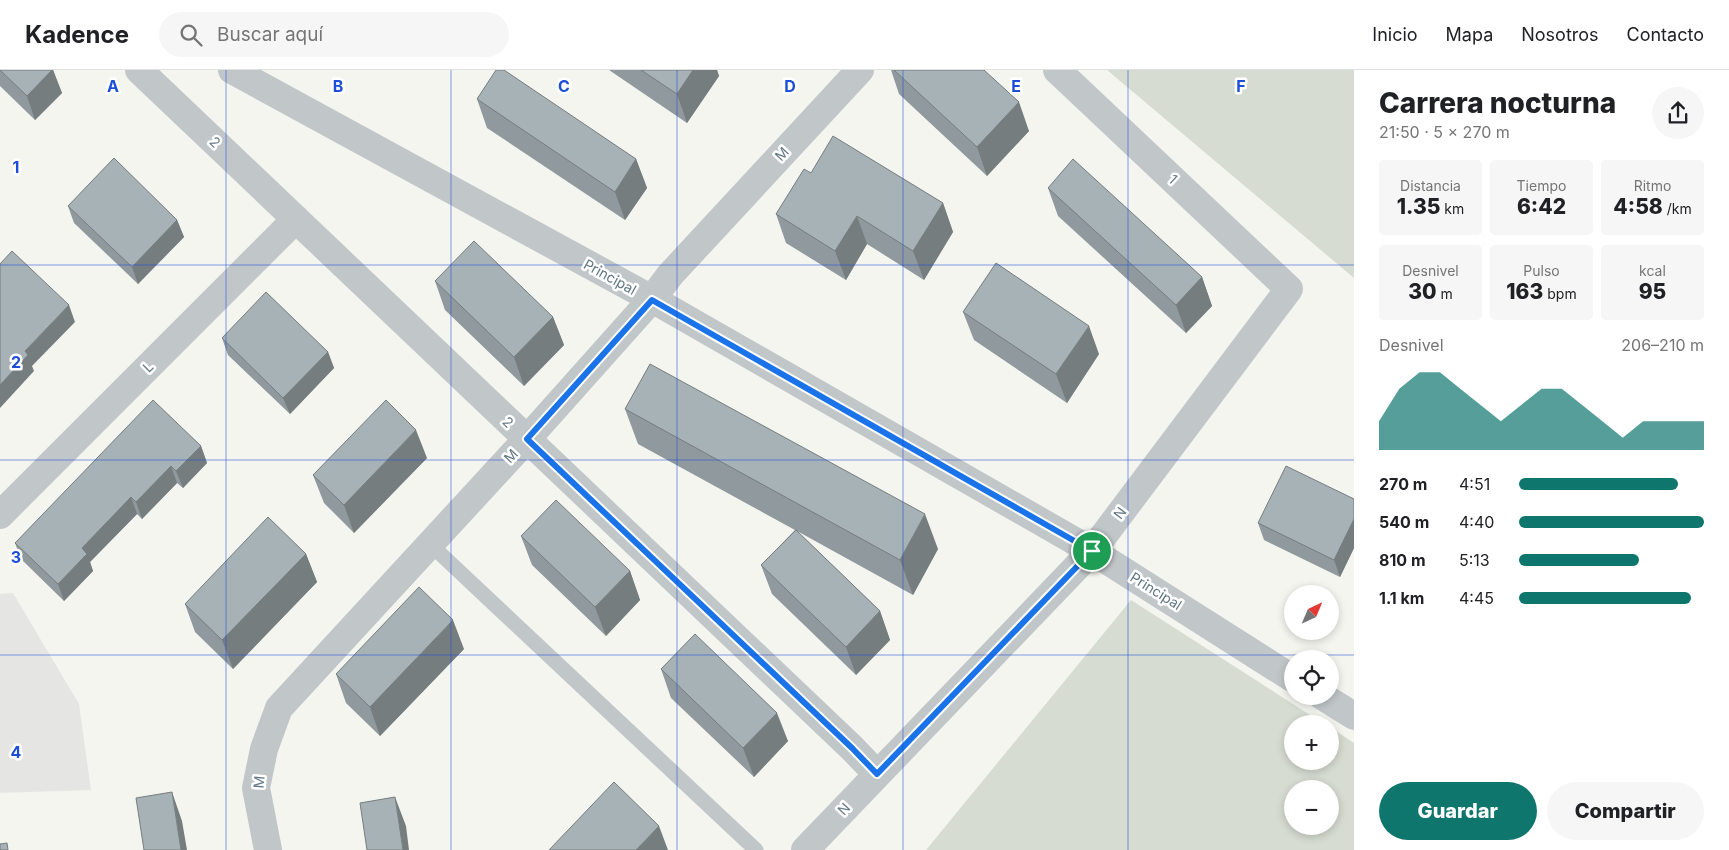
<!DOCTYPE html>
<html lang="es">
<head>
<meta charset="utf-8">
<style>
	:root { --surface:#fff; --page:#f6f6f6; --text:#202124; --muted:#757577; --line:#e0e0e0; --accent:#0f766e }
	body { margin:0; font-family:Inter,sans-serif; background:var(--page); color:var(--text); height:100vh; display:flex; flex-direction:column; font-size:19px; white-space:nowrap }
	* { box-sizing:border-box; margin:0 }
	p { font-size:16px; color:var(--muted) }
	.icon { flex:none; width:28px; height:28px; fill:none; stroke:currentColor; stroke-width:2; stroke-linecap:round; stroke-linejoin:round }
	.map { position:relative; flex:1; overflow:hidden }
	.drawer { display:flex; flex-direction:column; background:var(--surface); width:375px }
	.drawer>* { flex:none }
	.needle { width:32px; rotate:44deg }
	.fabs { position:absolute; left:1284px; top:515px; display:grid; gap:10px }
	.fabs a { display:grid; place-items:center; width:55px; height:55px; border-radius:50%; background:var(--surface); box-shadow:0 2px 8px #0003; font-size:25px }
	.pin { position:absolute; display:grid; place-items:center; width:42px; height:42px; color:#fff; margin:-21px; border:2px solid #fff; border-radius:50%; box-shadow:0 1px 5px #0007 }
	.round { display:grid; place-items:center; flex:none; width:52px; height:52px; border-radius:26px; background:var(--page) }
	.headline { display:flex; align-items:center; justify-content:space-between; height:85px; padding:0 25px }
	h1 { font-size:28px; font-weight:800; line-height:38px }
	.figures { display:grid; grid-template-columns:repeat(3,1fr); gap:8px; height:85px; padding:5px 25px }
	.figures div { display:grid; align-content:center; border-radius:5px; background:var(--page); text-align:center }
	.figures b { font-size:21px; font-weight:800 }
	.figures small { font-size:14px; font-weight:400 }
	.figures p { font-size:14px }
	.chart { height:140px; padding:10px 25px }
	.chart p { display:flex; justify-content:space-between }
	.chart svg { width:100%; height:90px; margin-top:5px; fill:var(--accent); opacity:.7 }
	.button { display:flex; gap:10px; margin-top:auto; padding:10px 25px }
	.button a { flex:1; height:58px; border-radius:30px; background:var(--accent); color:#fff; font-size:20px; font-weight:800; line-height:58px; text-align:center }
	.button a+a { background:var(--page); color:var(--text) }
	ul { padding:0 25px; list-style:none; font-size:16px }
	li { display:grid; grid-template-columns:80px 60px 1fr; align-items:center; height:38px }
	li i { height:12px; border-radius:6px; background:var(--accent) }
	header { display:flex; align-items:center; gap:30px; box-sizing:border-box; height:70px; padding:0 25px; background:var(--surface); border-bottom:1px solid var(--line) }
	header strong { font-size:24px }
	nav { display:flex; gap:28px; margin-inline-start:auto; font-size:18px }
	.search { width:350px; height:45px; background:var(--page); display:flex; align-items:center; gap:12px; box-sizing:border-box; padding:0 18px; border-radius:28px; color:var(--muted); font-size:19px }
	main { display:flex; flex:1; min-height:0 }
	.map>svg:first-child { display:block }
	.built { fill:#e5e6e4 }
	.green { fill:#d6dcd1; fill-rule:evenodd }
	.lines { fill:none; stroke-linecap:round; stroke-linejoin:round }
	.service { stroke:#c1c6c9; stroke-width:15 }
	.minor { stroke:#c1c6c9; stroke-width:28 }
	.tertiary { stroke:#c1c6c9; stroke-width:28 }
	.wall { fill:#90999d }
	.shaded-wall { fill:#757d7f }
	.building { fill:#a7b2b6; stroke:#757d7f }
	.route-casing { stroke:#fff; stroke-width:10 }
	.route { stroke:#1a73e8; stroke-width:6 }
	.grid { fill:none; stroke:#1d4ed8; stroke-width:1; stroke-opacity:0.55 }
	.labels { text-anchor:middle; stroke-width:5; stroke-linejoin:round; paint-order:stroke }
	.street-label { font-size:14px; fill:#617784; stroke:#fff }
	.grid-label { font-size:16px; text-anchor:middle; font-weight:bold; fill:#1d4ed8; stroke:#fff; stroke-width:5; stroke-linejoin:round; paint-order:stroke }
</style>
</head>
<body>
<header>
<strong>Kadence</strong>
<div class="search"><svg class="icon" aria-label="search" viewBox="0 0 24 24"><circle cx="10" cy="10" r="6"/><path d="M15 15l6 6"/></svg>Buscar aquí</div>
<nav><a>Inicio</a><a>Mapa</a><a>Nosotros</a><a>Contacto</a></nav>
</header>
<main>
<div class="map">
<svg width="1354" height="780" viewBox="0 0 1354 780">
	<rect width="100%" height="100%" fill="#f5f5f0"/>
	<!-- built -->
	<path class="built" d="M13,523L79,634L91,720L0,723V524Z"/>
	<!-- green -->
	<path class="green" d="M1107,0H1354V208Z
		M1131,530L1324,654H1292V691H1330V657L1354,673V780H926ZM1292,719H1330V756H1292Z"/>
	<g class="lines">
		<!-- service -->
		<path class="service" d="M430,474L756,780"/>
		<!-- minor -->
		<path class="minor" d="M139,0L852,678L877,704
			M0,445L296,149
			M268,780L256,718L264,679L279,638L527,369L652,229L670,205L860,0
			M805,780L1092,481L1289,219L1057,0"/>
		<!-- tertiary -->
		<path class="tertiary" d="M232,0L652,229L1092,481L1292,608
			M1322,626L1354,646"/>
	</g>
	<!-- wall -->
	<path class="wall" d="M0,0H53L62,23L35,50L0,16Z
		M609,0H717L719,6L687,53Z
		M891,0H984L1029,61L987,106L899,24Z
		M477,29L636,89L647,118L625,150L487,58Z
		M811,103L943,133L953,162L924,210L867,174L846,210L786,173L776,144Z
		M1048,118L1202,207L1212,236L1186,263L1058,146Z
		M68,136L177,150L184,167L138,214L74,153Z
		M435,211L553,247L564,275L524,316L445,240Z
		M963,242L1099,284L1067,333L974,270Z
		M222,268L328,282L334,298L290,344L228,285Z
		M625,339L938,479L913,525L797,461L880,541L890,570L856,605L772,524L761,495L795,460L638,374Z
		M201,376L207,393L183,418L177,413L142,449L137,444L90,492L93,501L64,531L21,489L15,473Z
		M427,388L354,463L324,433L313,405Z
		M1354,429V478L1340,507L1264,470L1258,453Z
		M521,466L630,501L640,530L606,566L532,495Z
		M306,484L317,512L233,599L195,562L185,534Z
		M464,579L380,666L346,633L336,604Z
		M661,599L788,671L754,707L671,628Z"/>
	<!-- shaded-wall -->
	<path class="shaded-wall" d="M52,0H53L62,23L35,50L27,26Z
		M693,0H717L719,6L687,53L677,24Z
		M1019,32L1029,61L987,106L977,77Z
		M636,89L647,118L625,150L615,122Z
		M943,133L953,162L924,210L913,181Z
		M857,146L867,174L846,210L835,181Z
		M177,150L184,167L138,214L132,197Z
		M1202,207L1212,236L1186,263L1176,235Z
		M69,235L75,252L32,296L34,301L0,338V315L25,281Z
		M553,247L564,275L524,316L514,287Z
		M1089,256L1099,284L1067,333L1056,304Z
		M328,282L334,298L290,344L283,328Z
		M416,360L427,388L354,463L344,435Z
		M201,376L207,393L183,418L176,401Z
		M171,396L177,413L142,449L136,432Z
		M131,427L137,444L90,492L93,501L64,531L58,514L82,478Z
		M925,444L938,479L913,525L900,490Z
		M1354,449V478L1340,507L1334,490Z
		M306,484L317,512L233,599L222,570Z
		M630,501L640,530L606,566L595,537Z
		M880,541L890,570L856,605L846,577Z
		M453,550L464,579L380,666L370,637Z
		M777,643L788,671L754,707L743,678Z
		M172,722L182,751L187,780H181Z
		M395,727L406,756L409,780H403Z
		M659,756L668,780H636Z"/>
	<!-- building -->
	<path class="building" d="M0,0H52L27,26Z
		M496,0H504L636,89L615,122L477,29Z
		M641,0H693L677,24Z
		M894,0H984L1019,32L977,77Z
		M833,66L943,133L913,181L857,146L835,181L776,144L804,99L811,103Z
		M114,88L177,150L132,197L68,136Z
		M1073,89L1202,207L1176,235L1048,118Z
		M474,171L553,247L514,287L435,211Z
		M12,181L69,235L25,281L28,285L0,315V194Z
		M996,193L1089,256L1056,304L963,242Z
		M266,222L328,282L283,328L222,268Z
		M650,294L925,444L900,490L625,339Z
		M153,330L201,376L176,401L171,396L136,432L131,427L82,478L87,484L58,514L15,473Z
		M386,330L416,360L344,435L313,405Z
		M1286,396L1354,429V449L1334,490L1258,453Z
		M556,430L630,501L595,537L521,466Z
		M268,447L306,484L222,570L185,534Z
		M796,460L880,541L846,577L761,495Z
		M419,517L453,550L370,637L336,604Z
		M695,564L777,643L743,678L661,599Z
		M614,712L659,756L636,780H549Z
		M172,722L181,780H144L136,728Z
		M395,727L403,780H367L360,733Z
		M7,773L8,780H0V774Z"/>
	<g class="lines">
		<!-- route casing -->
		<g class="route-casing">
			<path id="route" d="M652,230L1092,481L877,704L852,678L527,369Z"/>
		</g>
		<!-- route -->
		<use href="#route" class="route"/>
	</g>
	<!-- grid -->
	<path class="grid" d="M226,0V780M451,0V780M677,0V780M903,0V780M1128,0V780M0,195H1354M0,390H1354M0,585H1354"/>
	<g class="labels">
		<!-- street labels -->
		<g class="street-label">
			<text transform="translate(215 72) rotate(44)" y="5">2</text>
			<text transform="translate(782 84) rotate(-47)" y="5">M</text>
			<text transform="translate(1173 109) rotate(43)" y="5">1</text>
			<text transform="translate(610 207) rotate(29)" y="5">Principal</text>
			<text transform="translate(148 297) rotate(-45)" y="5">L</text>
			<text transform="translate(508 352) rotate(44)" y="5">2</text>
			<text transform="translate(511 386) rotate(-47)" y="5">M</text>
			<text transform="translate(1120 443) rotate(-53)" y="5">N</text>
			<text transform="translate(1156 521) rotate(32)" y="5">Principal</text>
			<text transform="translate(259 712) rotate(-85)" y="5">M</text>
			<text transform="translate(844 739) rotate(-47)" y="5">N</text>
		</g>
	</g>
	<g class="grid-label">
		<text x="113" y="22">A</text>
		<text x="338" y="22">B</text>
		<text x="564" y="22">C</text>
		<text x="790" y="22">D</text>
		<text x="1016" y="22">E</text>
		<text x="1241" y="22">F</text>
		<text x="16" y="103">1</text>
		<text x="16" y="298">2</text>
		<text x="16" y="493">3</text>
		<text x="16" y="688">4</text>
	</g>
</svg>
<div class="fabs">
<a><svg class="needle" viewBox="-14 -14 28 28"><path d="M0-13l5 13h-10z" fill="#e53935"/><path d="M0 13l5-13h-10z" fill="#757577"/></svg></a>
<a><svg class="icon" aria-label="locate" viewBox="0 0 24 24"><circle cx="12" cy="12" r="6"/><path d="M12 2v4M12 18v4M2 12h4M18 12h4"/></svg></a>
<a>+</a>
<a>−</a>
</div>
<div class="pin" style="left:1092px;top:481px;background:#1e9e55"><svg class="icon" aria-label="arrive" viewBox="0 0 24 24"><path d="M6 21V4h12l-3 4 3 4H6"/></svg></div>
</div>
<section class="drawer">
<div class="headline"><div><h1>Carrera nocturna</h1><p>21:50 · 5 × 270 m</p></div><a class="round"><svg class="icon" aria-label="share" viewBox="0 0 24 24"><path d="M12 15V3M7 8l5-5 5 5M5 13v7h14v-7"/></svg></a></div>
<div class="figures">
<div><p>Distancia</p><b>1.35<small> km</small></b></div>
<div><p>Tiempo</p><b>6:42</b></div>
<div><p>Ritmo</p><b>4:58<small> /km</small></b></div>
</div>
<div class="figures">
<div><p>Desnivel</p><b>30<small> m</small></b></div>
<div><p>Pulso</p><b>163<small> bpm</small></b></div>
<div><p>kcal</p><b>95</b></div>
</div>
<div class="chart"><p><span>Desnivel</span>206–210 m</p>
<svg viewBox="0 0 160 44" preserveAspectRatio="none"><path d="M0 44V30L10 14L20 6L30 6L40 14L50 22L60 30L70 22L80 14L90 14L100 22L110 30L120 38L130 30L140 30L150 30L160 30V44z"/></svg>
</div>
<ul>
<li><b>270 m</b>4:51<i style="width:86%"></i></li>
<li><b>540 m</b>4:40<i style="width:100%"></i></li>
<li><b>810 m</b>5:13<i style="width:65%"></i></li>
<li><b>1.1 km</b>4:45<i style="width:93%"></i></li>
</ul>
<div class="button"><a>Guardar</a><a>Compartir</a></div>
</section>
</main>
</body>
</html>
